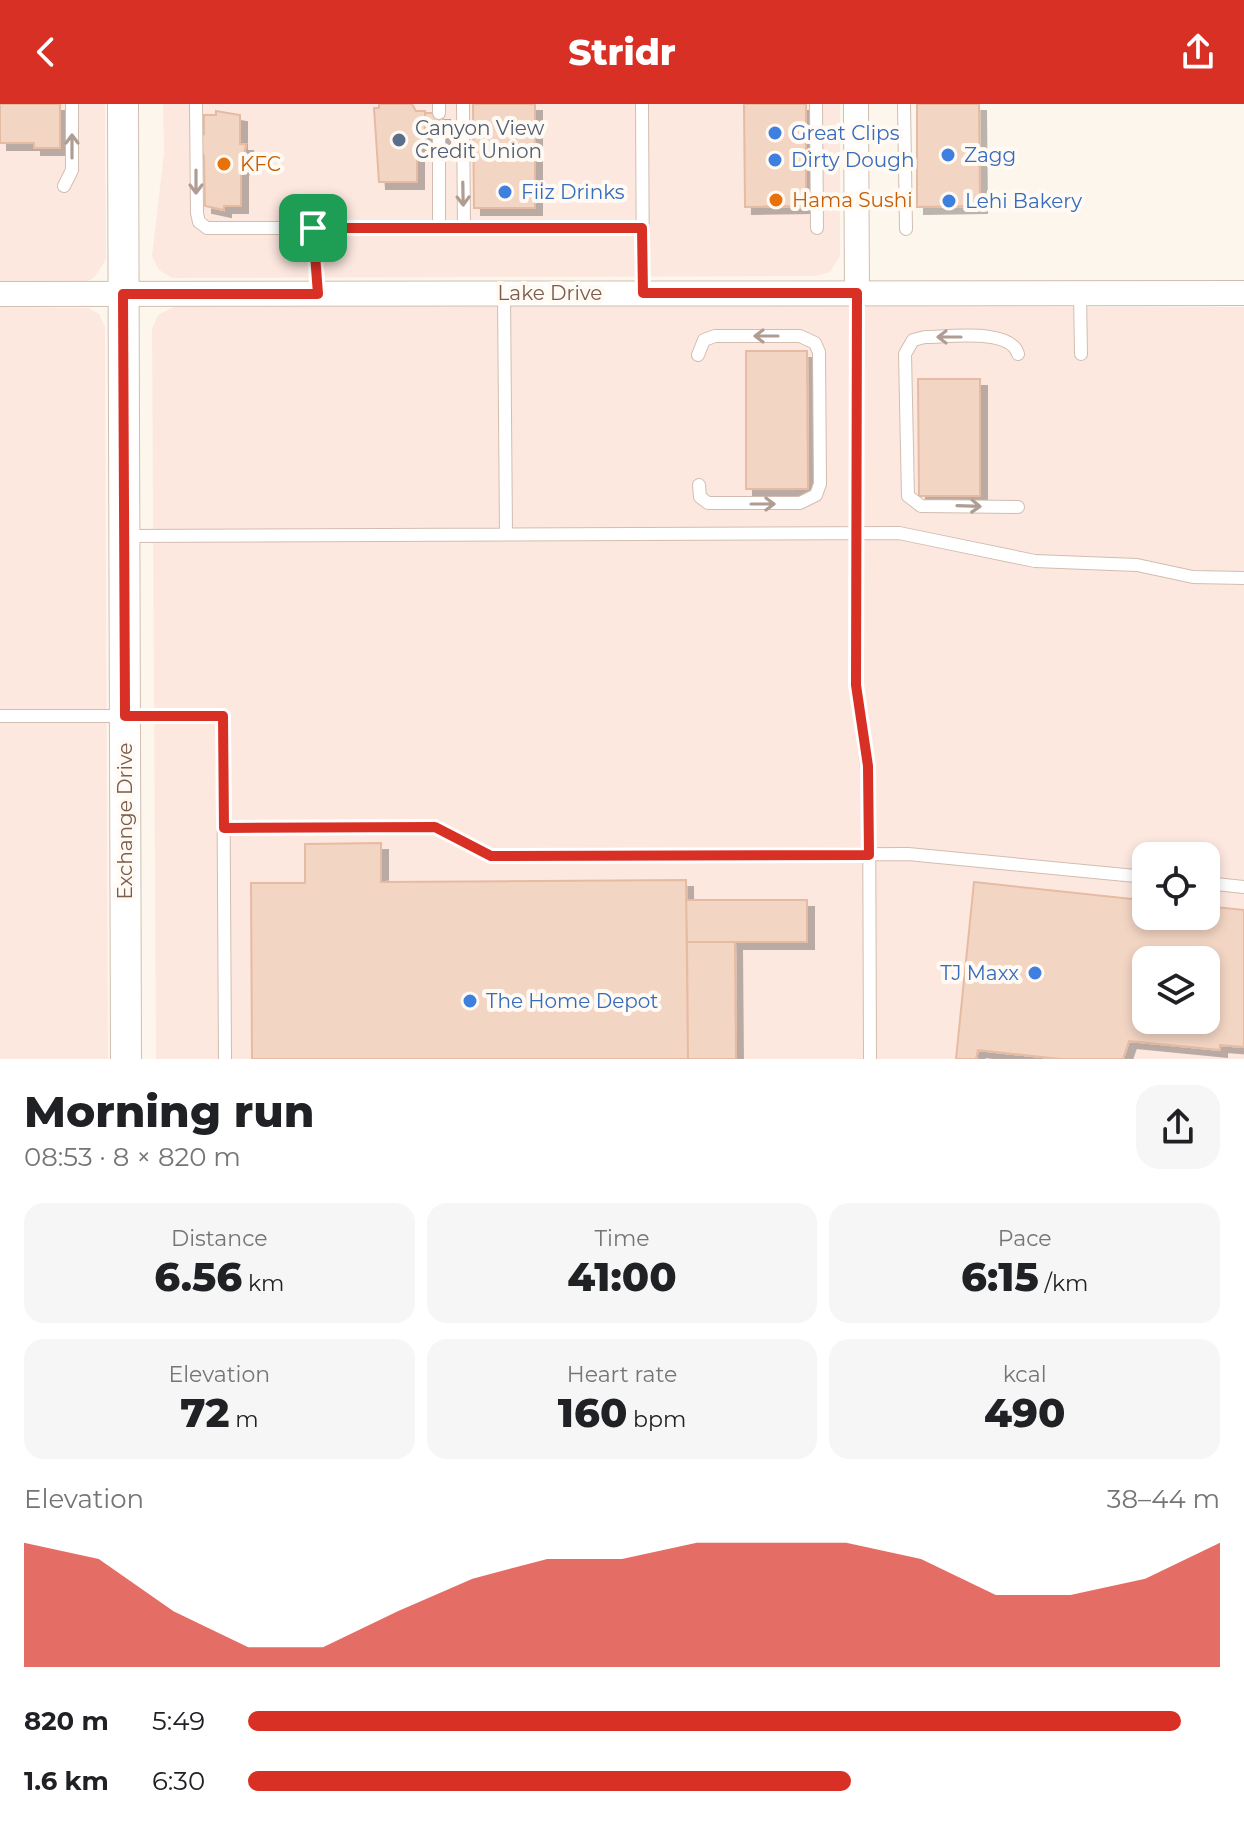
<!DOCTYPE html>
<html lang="en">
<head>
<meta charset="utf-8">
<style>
	:root { --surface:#fff; --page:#f6f6f6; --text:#202124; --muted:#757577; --accent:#d93025 }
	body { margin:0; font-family:Montserrat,sans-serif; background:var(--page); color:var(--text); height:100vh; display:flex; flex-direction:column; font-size:30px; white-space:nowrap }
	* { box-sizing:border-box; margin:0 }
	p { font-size:26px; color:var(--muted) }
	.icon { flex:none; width:44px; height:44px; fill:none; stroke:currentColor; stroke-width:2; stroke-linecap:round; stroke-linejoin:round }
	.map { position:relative; height:955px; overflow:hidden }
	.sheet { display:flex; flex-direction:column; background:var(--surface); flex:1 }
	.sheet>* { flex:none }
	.buttons { position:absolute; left:1132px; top:738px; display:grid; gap:16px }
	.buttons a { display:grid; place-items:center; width:88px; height:88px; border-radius:16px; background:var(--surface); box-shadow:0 4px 12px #0003; font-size:40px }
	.pin { position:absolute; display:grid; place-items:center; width:68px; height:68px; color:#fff; margin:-34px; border-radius:16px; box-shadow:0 4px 12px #0006 }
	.round { display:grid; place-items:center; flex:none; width:84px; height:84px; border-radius:24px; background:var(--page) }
	.headline { display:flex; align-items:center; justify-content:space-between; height:136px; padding:0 24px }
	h1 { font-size:44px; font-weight:800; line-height:60px }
	.figures { display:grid; grid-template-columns:repeat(3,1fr); gap:12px; height:136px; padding:8px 24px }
	.figures div { display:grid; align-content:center; border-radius:20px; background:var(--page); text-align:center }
	.figures b { font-size:40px; font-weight:800 }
	.figures small { font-size:22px; font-weight:400 }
	.figures p { font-size:22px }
	.chart { height:224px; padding:16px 24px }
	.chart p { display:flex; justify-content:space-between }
	.chart svg { width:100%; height:144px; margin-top:8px; fill:var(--accent); opacity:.7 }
	ul { padding:0 24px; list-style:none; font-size:26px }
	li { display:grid; grid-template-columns:128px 96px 1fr; align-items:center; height:60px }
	li i { height:20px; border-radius:10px; background:var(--accent) }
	header { display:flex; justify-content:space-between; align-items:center; height:104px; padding:0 24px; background:var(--accent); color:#fff; font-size:36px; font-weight:800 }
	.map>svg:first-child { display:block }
	.commercial { fill:#fde8e0; fill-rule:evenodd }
	.building { fill:#f3d5c3; stroke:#e6bba3; stroke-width:2; fill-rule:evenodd; filter:url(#shadow) }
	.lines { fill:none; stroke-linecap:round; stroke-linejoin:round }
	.service-casing { stroke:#d1beb0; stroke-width:14 }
	.minor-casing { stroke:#d1beb0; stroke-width:26 }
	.tertiary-casing { stroke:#d1beb0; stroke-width:32 }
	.service { stroke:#fff; stroke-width:12 }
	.minor { stroke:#fff; stroke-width:24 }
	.tertiary { stroke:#fff; stroke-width:30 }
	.oneway { stroke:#af9d94 }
	.route-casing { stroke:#fff; stroke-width:16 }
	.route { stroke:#d93025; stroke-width:10 }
	.shop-dot { fill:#3f7fe0; stroke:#fffaf3; stroke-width:3 }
	.service-dot { fill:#5c6f8a; stroke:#fffaf3; stroke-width:3 }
	.food-dot { fill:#e8710a; stroke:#fffaf3; stroke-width:3 }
	.labels { text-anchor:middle; stroke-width:8; stroke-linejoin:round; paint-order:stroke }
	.service-label { font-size:20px; fill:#4e5e75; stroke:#fffaf3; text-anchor:start }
	.shop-label { font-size:20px; fill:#366cbe; stroke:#fffaf3; text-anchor:start }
	.food-label { font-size:20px; fill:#c56008; stroke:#fffaf3; text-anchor:start }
	.street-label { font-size:20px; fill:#7a5c4d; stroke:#fffaf3 }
</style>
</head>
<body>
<header><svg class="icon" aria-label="back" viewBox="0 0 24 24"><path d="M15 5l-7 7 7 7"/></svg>Stridr<svg class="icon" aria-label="share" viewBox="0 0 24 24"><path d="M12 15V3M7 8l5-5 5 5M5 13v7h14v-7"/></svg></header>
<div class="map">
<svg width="1244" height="955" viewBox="0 0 1244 955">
	<defs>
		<filter id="shadow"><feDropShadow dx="7" dy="7" stdDeviation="0" flood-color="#0004"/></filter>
	</defs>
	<rect width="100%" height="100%" fill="#fdf6ec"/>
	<!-- commercial -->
	<path class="commercial" d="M0,0H105L106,155L95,173L88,177L0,178Z
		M163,0H840V152L830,168L816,172L172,174L159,166L152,152L164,49Z
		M177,201L1244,203V955H156L152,225L158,211ZM1146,752H1206V812H1146ZM1146,856H1206V916H1146Z
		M0,203L88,204L99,210L105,223L108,955H0Z"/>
	<!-- building -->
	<path class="building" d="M0,0H60V44H34V39H0Z
		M379,0H412L416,7H425V39H417V78H379L374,4H379Z
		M473,0H535V104H474Z
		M744,0H806V102L745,103Z
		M917,0H979L980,102L917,103Z
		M216,7L240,11V40H246L241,66V102H224V106L205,102L204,53L198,34L204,30V11H216Z
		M425,9H443V33H425Z
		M746,247H807L808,385H746Z
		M918,275H980V392H919Z
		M381,739V778L686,776L688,955H252L251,779H305V740Z
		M974,778L1141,796L1142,792H1146V812H1206V802L1244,806V943L1220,941V946L1129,937L1123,955H1060L978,946L976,955H956ZM1146,856H1206V916H1146Z
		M686,796H807V838H687Z
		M687,838H735L736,955H688Z"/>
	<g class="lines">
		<!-- service casing -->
		<g class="service-casing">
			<path id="service" d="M196,0L197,109L199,118L207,124H642
				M439,0V9
				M463,0L464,124
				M642,0L643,189
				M816,0L817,124
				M904,0L906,125
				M439,33V124
				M64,82L72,66V0
				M313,124L318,190
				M857,189L856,581L869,679L870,955
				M1080,189L1081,250
				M504,190L506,430
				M1018,250C1011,224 948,233 925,233L913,236L905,250L908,392L921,402L1018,403
				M698,251L704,236L715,232H800L815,239L819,248L820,380L816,391L800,399H708L700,393L699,381
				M124,432L899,429L1035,457L1137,461L1193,473L1244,474
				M0,612H223L225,955
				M224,724L435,723L491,752L908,750L1146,773
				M1206,779L1244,783"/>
		</g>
		<!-- minor casing -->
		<g class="minor-casing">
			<path id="minor" d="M856,0L857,189
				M0,190L1244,189"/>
		</g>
		<!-- tertiary casing -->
		<g class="tertiary-casing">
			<path id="tertiary" d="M123,0L126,955"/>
		</g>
		<!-- service -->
		<use href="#service" class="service"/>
		<!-- minor -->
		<use href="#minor" class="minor"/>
		<!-- tertiary -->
		<use href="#tertiary" class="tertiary"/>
	</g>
	<!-- one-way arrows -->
	<defs><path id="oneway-shaft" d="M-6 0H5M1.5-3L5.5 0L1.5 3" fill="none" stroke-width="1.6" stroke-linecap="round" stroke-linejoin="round" transform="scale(2)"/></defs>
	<g class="oneway">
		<use href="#oneway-shaft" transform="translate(72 42) rotate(-90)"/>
		<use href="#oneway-shaft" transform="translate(196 78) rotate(90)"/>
		<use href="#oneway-shaft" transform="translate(463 90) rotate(89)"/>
		<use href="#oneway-shaft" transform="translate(766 232) rotate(180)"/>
		<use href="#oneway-shaft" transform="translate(949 233) rotate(-180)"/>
		<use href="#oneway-shaft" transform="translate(763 400)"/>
		<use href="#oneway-shaft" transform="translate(969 402) rotate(2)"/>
	</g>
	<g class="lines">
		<!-- route casing -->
		<g class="route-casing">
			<path id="route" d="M313,124H642L643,189H857L856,581L868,662L869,751L491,752L435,723L224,724L223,612H125L123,190H318Z"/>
		</g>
		<!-- route -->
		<use href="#route" class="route"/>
	</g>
	<!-- markers -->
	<g class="shop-dot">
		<circle cx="775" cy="29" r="8"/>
		<circle cx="948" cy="51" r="8"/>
		<circle cx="775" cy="56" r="8"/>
		<circle cx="505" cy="88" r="8"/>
		<circle cx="949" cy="97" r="8"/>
		<circle cx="1035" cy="869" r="8"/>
		<circle cx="470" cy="897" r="8"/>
	</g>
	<circle class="service-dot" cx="399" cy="36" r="8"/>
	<g class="food-dot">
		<circle cx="224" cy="60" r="8"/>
		<circle cx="776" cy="96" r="8"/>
	</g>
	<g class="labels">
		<!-- service labels -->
		<g class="service-label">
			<text x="415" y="31">Canyon View<tspan x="415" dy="23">Credit Union</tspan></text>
		</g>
		<!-- shop labels -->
		<g class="shop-label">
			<text x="791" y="36">Great Clips</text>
			<text x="964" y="58">Zagg</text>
			<text x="791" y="63">Dirty Dough</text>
			<text x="521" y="95">Fiiz Drinks</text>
			<text x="965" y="104">Lehi Bakery</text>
			<text x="1019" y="876" text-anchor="end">TJ Maxx</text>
			<text x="486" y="904">The Home Depot</text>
		</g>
		<!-- food labels -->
		<g class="food-label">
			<text x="240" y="67">KFC</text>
			<text x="792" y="103">Hama Sushi</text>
		</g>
		<!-- street labels -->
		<g class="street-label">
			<text x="550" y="196">Lake Drive</text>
			<text transform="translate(125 717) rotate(-90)" y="7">Exchange Drive</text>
		</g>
	</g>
</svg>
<div class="buttons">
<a><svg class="icon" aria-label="locate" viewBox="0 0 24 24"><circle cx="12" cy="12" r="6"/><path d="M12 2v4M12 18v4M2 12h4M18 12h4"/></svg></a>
<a><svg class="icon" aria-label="layers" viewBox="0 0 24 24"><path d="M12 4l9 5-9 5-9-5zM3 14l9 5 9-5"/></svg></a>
</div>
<div class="pin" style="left:313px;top:124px;background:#1e9e55"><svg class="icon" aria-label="arrive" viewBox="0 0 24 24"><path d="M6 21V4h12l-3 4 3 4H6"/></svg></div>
</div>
<section class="sheet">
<div class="headline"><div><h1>Morning run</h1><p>08:53 · 8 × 820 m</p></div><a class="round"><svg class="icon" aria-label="share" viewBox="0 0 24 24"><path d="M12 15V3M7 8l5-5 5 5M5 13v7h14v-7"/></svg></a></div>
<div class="figures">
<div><p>Distance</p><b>6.56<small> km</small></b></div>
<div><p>Time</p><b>41:00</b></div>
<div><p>Pace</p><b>6:15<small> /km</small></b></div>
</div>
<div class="figures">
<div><p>Elevation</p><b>72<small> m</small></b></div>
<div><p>Heart rate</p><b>160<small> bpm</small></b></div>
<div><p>kcal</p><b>490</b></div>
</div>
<div class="chart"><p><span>Elevation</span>38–44 m</p>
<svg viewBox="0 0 160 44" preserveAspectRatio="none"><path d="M0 44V6L10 11L20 27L30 38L40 38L50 27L60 17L70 11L80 11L90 6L100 6L110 6L120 11L130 22L140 22L150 17L160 6V44z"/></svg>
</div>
<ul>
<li><b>820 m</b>5:49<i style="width:96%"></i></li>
<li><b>1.6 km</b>6:30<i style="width:62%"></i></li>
</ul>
</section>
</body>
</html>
